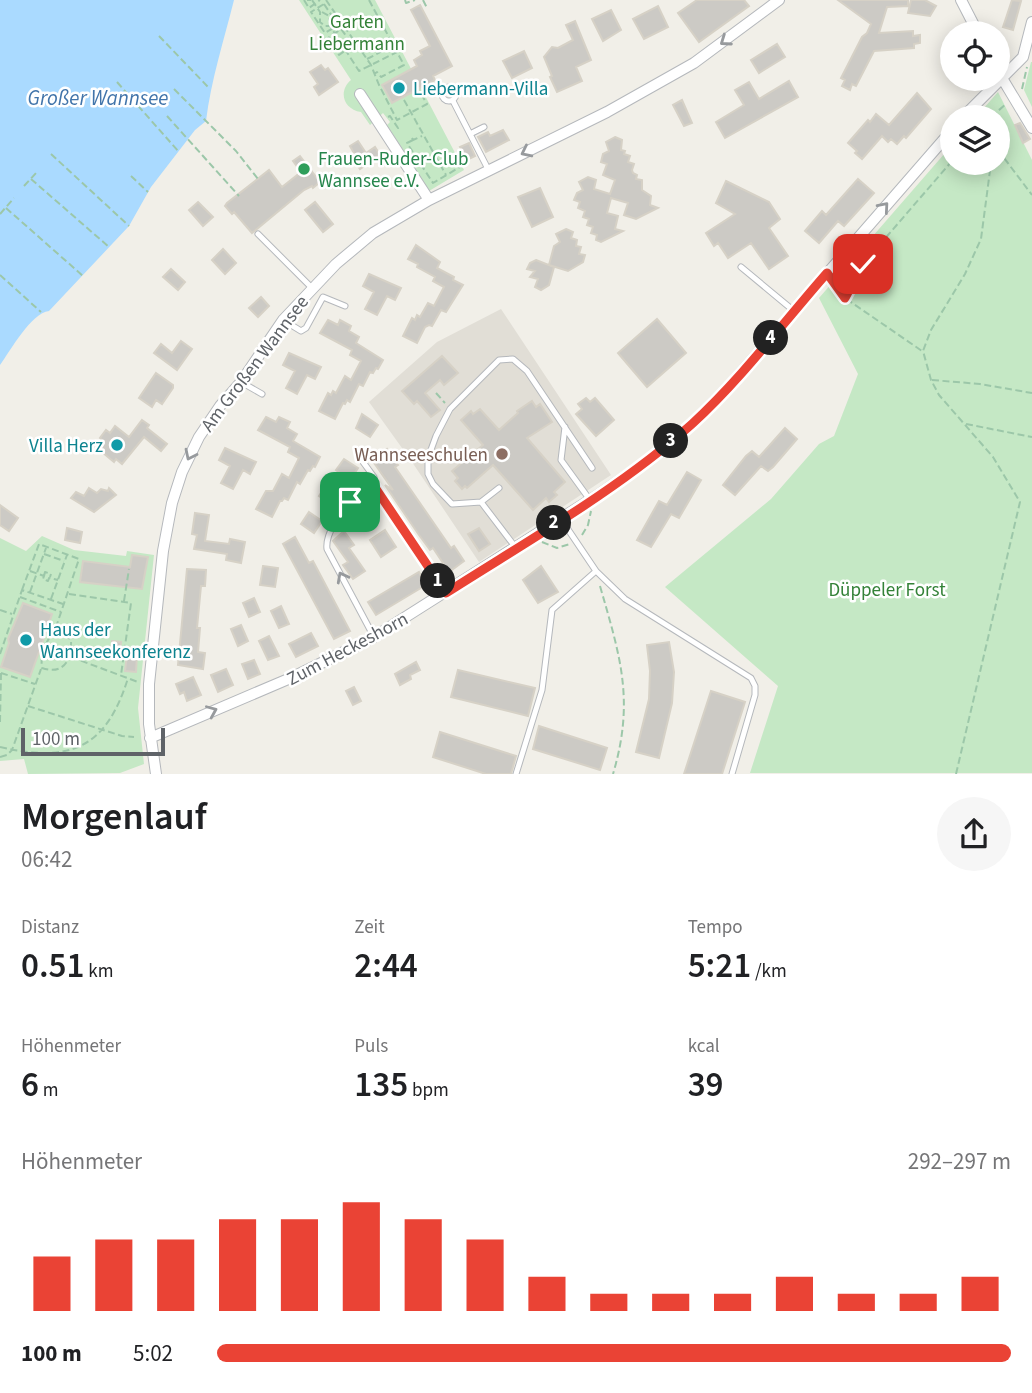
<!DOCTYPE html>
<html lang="de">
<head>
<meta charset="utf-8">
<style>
	:root { --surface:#fff; --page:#f6f6f6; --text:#202124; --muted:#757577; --accent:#ea4335 }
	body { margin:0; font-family:"Source Sans 3",sans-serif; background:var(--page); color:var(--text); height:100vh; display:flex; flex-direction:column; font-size:26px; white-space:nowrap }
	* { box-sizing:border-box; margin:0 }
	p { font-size:23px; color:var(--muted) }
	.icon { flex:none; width:38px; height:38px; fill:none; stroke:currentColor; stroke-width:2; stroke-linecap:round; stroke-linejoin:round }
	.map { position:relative; height:774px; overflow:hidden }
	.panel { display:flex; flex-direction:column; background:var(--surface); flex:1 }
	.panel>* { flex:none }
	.buttons { position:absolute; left:940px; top:21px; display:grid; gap:14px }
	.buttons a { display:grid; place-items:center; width:70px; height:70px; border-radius:50%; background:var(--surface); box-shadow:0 4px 18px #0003; font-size:35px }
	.scale { position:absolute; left:21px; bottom:18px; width:144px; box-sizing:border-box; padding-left:7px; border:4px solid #5f6368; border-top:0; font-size:19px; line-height:24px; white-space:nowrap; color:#5f6368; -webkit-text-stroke:5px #fff; paint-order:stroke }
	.pin { position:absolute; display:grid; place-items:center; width:60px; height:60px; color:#fff; margin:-30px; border-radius:14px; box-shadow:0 4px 10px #0006 }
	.km { position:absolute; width:35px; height:35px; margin:-18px; border-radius:50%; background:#222; color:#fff; font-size:19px; line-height:35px; text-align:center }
	.round { display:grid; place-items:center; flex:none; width:74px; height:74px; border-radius:37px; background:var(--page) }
	.overview { display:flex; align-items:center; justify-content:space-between; height:119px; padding:0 21px }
	h1 { font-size:38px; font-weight:600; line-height:52px }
	.metrics { display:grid; grid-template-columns:repeat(3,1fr); gap:10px; height:119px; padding:7px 21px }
	.metrics div { display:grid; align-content:center }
	.metrics b { font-size:35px; font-weight:600 }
	.metrics small { font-size:19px; font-weight:400 }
	.metrics p { font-size:19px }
	.chart { height:196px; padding:14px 21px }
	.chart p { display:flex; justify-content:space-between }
	.chart svg { width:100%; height:126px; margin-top:7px; stroke:var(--accent); stroke-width:6 }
	ul { padding:0 21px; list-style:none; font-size:23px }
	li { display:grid; grid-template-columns:112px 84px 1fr; align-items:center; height:52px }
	li i { height:18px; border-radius:9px; background:var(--accent) }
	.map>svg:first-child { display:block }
	.education { fill:#e1ded6 }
	.green { fill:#c5e8c5 }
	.water { fill:#aadaff }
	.building { fill:#cccac5; stroke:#d6d1c6; stroke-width:2 }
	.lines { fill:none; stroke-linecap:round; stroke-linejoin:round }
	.service-casing { stroke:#b5b8bc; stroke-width:7 }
	.minor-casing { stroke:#b5b8bc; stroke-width:12 }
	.path { stroke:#9cc7a9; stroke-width:2; stroke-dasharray:7 3.5; stroke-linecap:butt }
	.service { stroke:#fff; stroke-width:5 }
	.minor { stroke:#fff; stroke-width:10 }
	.oneway { stroke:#979a9d }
	.route-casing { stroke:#fff; stroke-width:14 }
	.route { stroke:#ea4335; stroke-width:9 }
	.culture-dot { fill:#0f9aa8; stroke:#fff; stroke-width:2.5 }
	.leisure-dot { fill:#2e9e5b; stroke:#fff; stroke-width:2.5 }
	.education-dot { fill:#8d6e63; stroke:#fff; stroke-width:2.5 }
	.labels { text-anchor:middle; stroke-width:5; stroke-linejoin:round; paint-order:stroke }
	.park-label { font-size:19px; fill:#348238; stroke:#fff }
	.culture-label { font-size:19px; fill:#0d838f; stroke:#fff; text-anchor:start }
	.leisure-label { font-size:19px; fill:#27864d; stroke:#fff; text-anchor:start }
	.street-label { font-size:19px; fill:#5f6368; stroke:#fff }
	.education-label { font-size:19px; fill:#785e54; stroke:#fff; text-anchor:end }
	.water-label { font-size:21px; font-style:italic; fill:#4174aa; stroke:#fff }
</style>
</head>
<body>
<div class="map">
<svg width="1032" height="774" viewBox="0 0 1032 774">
	<rect width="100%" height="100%" fill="#f1efe8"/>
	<!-- education -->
	<path class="education" d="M501,309L611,475L479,562L412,462L369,402L437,342Z"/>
	<!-- green -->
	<path class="green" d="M299,0H375L464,170L429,191L387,125L390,122L383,113L370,125L361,112C343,109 338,91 351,80Z
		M1031,62H1032V107L1024,90Z
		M998,92L1032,160V773H750L778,686L665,587L771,499L819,444L834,436L858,374L819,298L952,145V163H998V117H976Z
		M42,536L74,550L126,556L127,551L154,555L138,708L144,764L120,773L28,774L24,759L0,761V538L26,551Z"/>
	<!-- water -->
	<path class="water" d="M0,0H234C224,40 211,80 206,121L195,130L151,187L129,226L49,311C31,313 11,350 0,365Z"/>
	<!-- building -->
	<path class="building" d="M697,0H744L749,6L699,42L678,13Z
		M838,0H908V6L887,7L879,33L913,31V36L920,35V43L914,44V48L874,51L856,86L852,84L850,90L842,86L845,80L841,78L862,37L867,33L871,24Z
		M911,0H925L936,6L930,16L908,13Z
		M1012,0L1021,1L1013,30L1003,27Z
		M420,5L452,66L433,76L435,80L392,103L382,85L417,66L414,60L422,55L420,51L430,46L411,10Z
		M658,6L668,27L644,39L633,19Z
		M611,10L621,30L603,41L592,19Z
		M575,21L591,60L576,67L582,81L557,92L550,77L552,76L544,57L552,47L558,48L573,40L566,25Z
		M777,44L785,57L759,73L751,60Z
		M524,51L532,68L512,78L503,61Z
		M321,65L325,70L328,68L338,82L319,95L314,87L318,84L310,72Z
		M789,81L798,97L725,138L716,122L744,105L735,90L749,82L759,99Z
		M917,93L931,109L906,138L904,136L897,144L891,139L888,142L882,136L862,159L855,153L857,151L848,143L868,120L870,122L876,114L889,125Z
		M682,100L692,123L684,126L673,105Z
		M1020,123L1030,139L1023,143L1015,125Z
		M503,130L509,140L486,152L478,137L488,132L490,136Z
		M615,137L622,140L621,150L625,151L624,154L630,156L628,162L634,164L632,170L633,173L637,175L636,179L642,180V190L651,196L650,205L658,208L636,219L624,215L628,203L611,198L607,213L618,216L615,229L623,231L601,242L596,240L597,235L591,233L593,227L587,225L589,219L583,217L585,211L578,208L580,202L574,200L577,193L583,190L579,182L588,177L596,180L594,189L610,194L615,180L603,175L607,164L601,162L603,154L609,151L606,142Z
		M358,141L366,153L375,147L380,155L360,169L352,157L355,155L350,146Z
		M469,143L475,156L467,160L460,147Z
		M300,156L320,182L313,188L312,186L304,190L252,233L234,212L232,214L225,206L227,203L269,170L282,187L301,172L293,161Z
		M858,179L874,193L844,226L838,221L819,243L805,231L822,211L826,215Z
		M726,181L769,202L780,219L769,228L788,256L769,269L751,243L728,258L718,243L714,246L706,233L735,214L716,203Z
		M540,188L553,217L532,227L518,197Z
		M198,202L213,217L203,226L189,210Z
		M315,202L333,224L323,232L305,210Z
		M566,229L573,232L571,238L577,240L576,246L581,247L579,254L585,255L583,262L568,271L549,265L554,246L560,242L556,234Z
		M416,245L440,262L437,268L454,277L453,280L463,285L446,312L441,310L432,326L429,325L425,327L417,343L403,336L412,318L415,320L417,315L420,317L428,303L434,306L444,287L433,281L435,277L417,267L418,264L408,259Z
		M223,249L236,263L225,274L212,260Z
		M536,260L554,267L549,285L541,290L535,287L538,279L530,277L535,271L527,269L530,263Z
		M171,269L185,282L178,290L163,277Z
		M369,274L401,288L395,300L387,296L377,315L365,309L374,292L363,286Z
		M261,297L269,306L258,317L249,308Z
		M657,319L686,353L647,387L618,353Z
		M328,320L338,325L340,320L351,326L349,331L359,337L356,343L383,360L378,369L376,368L373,373L370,372L363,386L359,384L350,402L347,400L345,404L343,403L335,419L319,411L328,393L331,395L333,391L336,393L345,376L351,380L361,361L350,355L352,350L320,333Z
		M181,341L192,349L177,370L154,353L161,344L172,353Z
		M289,353L321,367L315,379L307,375L297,394L286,388L295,371L283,365Z
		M442,356L458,373L444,385L440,380L425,393L440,410L431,417L417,401L414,404L402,391Z
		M156,373L173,385V388L162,404L156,400L152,407L139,398Z
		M586,398L590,402L595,398L614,420L596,436L576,414L582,409L578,404Z
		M532,401L536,407L540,404L552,422L527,438L565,482L554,492L557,495L549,502L546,498L533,510L493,465L467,488L465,486L462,489L455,481L458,478L452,471L483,445L461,420L471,411L473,414L480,409L499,430L518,413L517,411Z
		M362,414L378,425L370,437L356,428Z
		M266,417L276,422L279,417L290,422L287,428L297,434L293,441L320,457L315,467L313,466L310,471L308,470L300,484L297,482L288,500L284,498L282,501H280L272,517L256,509L266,491H273L282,474L289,478L299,458L288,452L290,447L258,430Z
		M142,420L149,425L147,428L167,444L161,451L144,437L122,464L116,459L114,462L97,448L103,441L100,438L106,430L110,433L115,426L129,437Z
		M785,428L797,439L773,467L768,471L761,466L735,495L723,485L746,456L752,451L759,457Z
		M225,448L256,462L250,474L243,470L233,489L221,483L230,466L219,460Z
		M387,449L398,465L395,467L451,548L454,546L464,561L449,572L433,548L430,550L419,535L385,485L393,490L372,460Z
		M344,459L358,468L350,480L336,470Z
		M687,472L701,480L679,518L671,514L651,547L637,540L659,501L667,505Z
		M327,484L341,494L333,506L319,496Z
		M89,488L97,493L101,489L108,491L109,488L116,495L94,512L71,498L76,492L84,496Z
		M366,501L377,518L363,528L352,511Z
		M0,505L18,518L9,531L0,525Z
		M309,512L322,521L314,533L301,524Z
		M195,513L209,515L205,541L229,544L230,539L245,542L241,563L226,560L227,554L194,549L197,535L192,534Z
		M67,528L82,532L80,543L65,540Z
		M479,528L490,544L479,551L468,534Z
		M385,530L396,547L381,557L370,540Z
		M344,531L354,545L349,548L365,571L353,579L343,565L348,562L333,541Z
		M295,537L309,563L313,561L350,631L334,639L283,544Z
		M132,555L148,557L142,589L80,582L83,561L130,567Z
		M263,566L278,568L275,587L260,585Z
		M541,566L558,592L538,603L523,580Z
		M187,569L206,570L205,586H201L197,628H200L198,652L205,653L203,669L178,665Z
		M419,572L426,585L376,615L368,602Z
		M254,598L260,612L249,617L243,603Z
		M23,603L52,614L42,644L49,646L46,655L39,652L30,677L1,667L9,643L8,639Z
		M281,606L289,624L279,628L271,611Z
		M241,625L248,641L238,646L231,629Z
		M311,633L318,646L296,657L289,644Z
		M269,636L279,656L268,660L259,641Z
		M112,641L121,642L120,653L111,651Z
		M669,642L674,672L672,703L659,758L636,752L649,699L650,671L647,645Z
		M127,654L137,655L136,672L125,671Z
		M254,660L260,674L248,679L242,664Z
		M416,662L420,670L410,675L411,679L400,685L395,674Z
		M226,669L233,685L218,692L211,675Z
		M458,670L535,688L528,716L451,697Z
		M193,677L201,695L187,701L184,692L180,694L176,684Z
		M354,687L361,701L353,705L346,691Z
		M711,691L745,702L722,774H684Z
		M539,726L607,748L600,770L533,749Z
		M440,732L516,756L511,774H486L433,757Z"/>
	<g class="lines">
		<!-- service casing -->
		<g class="service-casing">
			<path id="service" d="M442 94a7 7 0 1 1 14 0a7 7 0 1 1-14 0Z
				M453,101L488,169
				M470,134L484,127
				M258,234L312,288
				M741,267L794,311
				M283,320L301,331L306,328L323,297L345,306
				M241,382L262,394
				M565,427L561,460L590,500
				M363,462L374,477L375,486L445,592
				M499,488L481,502L516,548
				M481,502L452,504L433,484L428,474V458L436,436L450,409L499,360L513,359L527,371L592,468
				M561,519L596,571
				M374,637L327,549C325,534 340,513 350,502C356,496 367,491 375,486
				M516,774L542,690L552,610L596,571L625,599L751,678L755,686V695L732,774"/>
		</g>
		<!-- minor casing -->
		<g class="minor-casing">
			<path id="minor" d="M961,0L978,33
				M999,73L1032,128
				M360,94L429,200
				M963,117L1023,57L1032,22
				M150,738L293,677L374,637L601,493L649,460L694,422L731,384L952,130
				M156,774L149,724V684L163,551L172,503L182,472L199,437L220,406L241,382L283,320L336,264L373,233L429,200L607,112L694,63L779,0"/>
		</g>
		<!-- path -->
		<path class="path" d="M304,0L309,8L320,0
			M307,0H311
			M312,0L320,12V22L325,26H330L359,71L397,52
			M326,0L371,65L379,85L397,120L427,104L420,92
			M369,0L404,65L381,77L377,72L374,74
			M405,0L406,3L415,0
			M423,0L427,8
			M324,4L338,25L325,33L311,12Z
			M322,12L329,16L330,25
			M341,29L353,45L339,55L328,38Z
			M159,36L210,89
			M367,59L392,46
			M117,82L179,152
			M174,89L236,151L258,179
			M1022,89L1027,67
			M404,100L446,175
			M167,116L239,196
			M388,117L390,116L398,128L400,127
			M991,117L1006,104
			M412,138L413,140L422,136
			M413,140L407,143L433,183L460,167L456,160
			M998,150L1032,195
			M51,154L129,226
			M131,176L148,192
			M31,179L109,247
			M24,186L37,172
			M6,208L83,276
			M0,214L14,198
			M0,275L41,312
			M834,282L845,298L922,351
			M845,298L863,264L952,161
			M932,380L980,384L1032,393
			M436,393L445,403
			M966,424L1032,437
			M582,535L588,525L591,511
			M542,542L557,548L570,544
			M44,554L64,561
			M30,571L44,576L43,579L48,581L49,578L58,580
			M44,576L45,572L51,574L50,577
			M600,586C620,656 635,700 613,774
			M22,590L39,544L79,559L55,630
			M30,592L46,548
			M69,594L131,603L121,675
			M20,597L61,612
			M51,599L67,555
			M124,601L129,569
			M0,610L12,614
			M55,630L64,634L71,640C72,661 63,675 42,668C40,654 46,641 55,630Z
			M0,654L22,590L63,604
			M71,657L138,682
			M1,673L35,684
			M28,706L122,736L134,737
			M0,722L1,673
			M0,747C70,763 106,749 128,678
			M0,757L7,755L12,750L41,669
			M956,774L1020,502L993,457L939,395L931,380L923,351L931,330L965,274L981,239L991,163"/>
		<!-- service -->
		<use href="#service" class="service"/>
		<!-- minor -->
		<use href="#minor" class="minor"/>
	</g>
	<!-- one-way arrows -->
	<defs><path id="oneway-chevron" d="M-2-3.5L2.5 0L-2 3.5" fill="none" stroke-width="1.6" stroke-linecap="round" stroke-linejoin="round" transform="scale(1.75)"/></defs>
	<g class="oneway">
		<use href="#oneway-chevron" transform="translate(725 41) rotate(145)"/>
		<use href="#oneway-chevron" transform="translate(526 152) rotate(154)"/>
		<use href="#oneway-chevron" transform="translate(884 207) rotate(-49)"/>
		<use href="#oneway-chevron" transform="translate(190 455) rotate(116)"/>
		<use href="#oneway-chevron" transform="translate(342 577) rotate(-118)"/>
		<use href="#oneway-chevron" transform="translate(212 711) rotate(-23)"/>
	</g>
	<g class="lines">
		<!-- route casing -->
		<g class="route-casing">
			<path id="route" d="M350,502L374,486L446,593C529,540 618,490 692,424C742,378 783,323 827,273L845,298L863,264"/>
		</g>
		<!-- route -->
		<use href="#route" class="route"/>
	</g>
	<!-- markers -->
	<g class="culture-dot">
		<circle cx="399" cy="88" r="7"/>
		<circle cx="117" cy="445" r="7"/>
		<circle cx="26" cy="640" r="7"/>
	</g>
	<circle class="leisure-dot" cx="304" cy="169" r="7"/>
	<circle class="education-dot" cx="502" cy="454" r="7"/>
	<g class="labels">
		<!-- park labels -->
		<g class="park-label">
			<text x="357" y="28">Garten<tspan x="357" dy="22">Liebermann</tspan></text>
			<text x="887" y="596">Düppeler Forst</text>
		</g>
		<!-- culture labels -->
		<g class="culture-label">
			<text x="413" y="95">Liebermann-Villa</text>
			<text x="103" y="452" text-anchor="end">Villa Herz</text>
			<text x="40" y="636">Haus der<tspan x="40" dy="22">Wannseekonferenz</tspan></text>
		</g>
		<!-- leisure labels -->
		<g class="leisure-label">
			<text x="318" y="165">Frauen-Ruder-Club<tspan x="318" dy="22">Wannsee e.V.</tspan></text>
		</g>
		<!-- street labels -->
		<g class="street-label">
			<text transform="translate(254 363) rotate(-53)" y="7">Am Großen Wannsee</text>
			<text transform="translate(347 648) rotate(-28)" y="7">Zum Heckeshorn</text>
		</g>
		<!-- education labels -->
		<g class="education-label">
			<text x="488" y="461">Wannseeschulen</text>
		</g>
		<!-- water labels -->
		<g class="water-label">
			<text x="98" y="105">Großer Wannsee</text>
		</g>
	</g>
</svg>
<div class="buttons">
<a><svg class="icon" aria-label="locate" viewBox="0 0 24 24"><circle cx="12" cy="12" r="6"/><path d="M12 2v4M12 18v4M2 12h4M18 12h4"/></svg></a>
<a><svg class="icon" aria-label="layers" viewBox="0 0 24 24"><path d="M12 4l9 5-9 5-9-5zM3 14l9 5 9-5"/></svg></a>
</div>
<div class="scale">100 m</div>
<div class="pin" style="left:350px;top:502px;background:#1e9e55"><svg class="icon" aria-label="arrive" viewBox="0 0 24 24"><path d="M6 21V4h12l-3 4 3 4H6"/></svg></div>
<div class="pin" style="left:863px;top:264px;background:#d93025"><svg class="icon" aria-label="check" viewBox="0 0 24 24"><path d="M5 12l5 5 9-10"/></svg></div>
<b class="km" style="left:438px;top:581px">1</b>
<b class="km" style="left:554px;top:523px">2</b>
<b class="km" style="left:671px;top:441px">3</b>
<b class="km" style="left:771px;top:338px">4</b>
</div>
<section class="panel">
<div class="overview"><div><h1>Morgenlauf</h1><p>06:42</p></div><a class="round"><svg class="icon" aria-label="share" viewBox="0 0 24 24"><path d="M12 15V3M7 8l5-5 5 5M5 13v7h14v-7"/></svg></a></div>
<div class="metrics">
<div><p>Distanz</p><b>0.51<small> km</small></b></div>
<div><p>Zeit</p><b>2:44</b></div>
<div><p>Tempo</p><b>5:21<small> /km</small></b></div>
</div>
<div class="metrics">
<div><p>Höhenmeter</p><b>6<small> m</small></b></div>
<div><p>Puls</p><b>135<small> bpm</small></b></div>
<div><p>kcal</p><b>39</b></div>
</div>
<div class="chart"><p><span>Höhenmeter</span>292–297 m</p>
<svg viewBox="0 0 160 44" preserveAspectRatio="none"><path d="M5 44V25M15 44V19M25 44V19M35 44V12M45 44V12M55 44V6M65 44V12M75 44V19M85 44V32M95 44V38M105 44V38M115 44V38M125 44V32M135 44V38M145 44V38M155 44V32"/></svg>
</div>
<ul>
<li><b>100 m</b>5:02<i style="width:100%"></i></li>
</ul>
</section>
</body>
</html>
